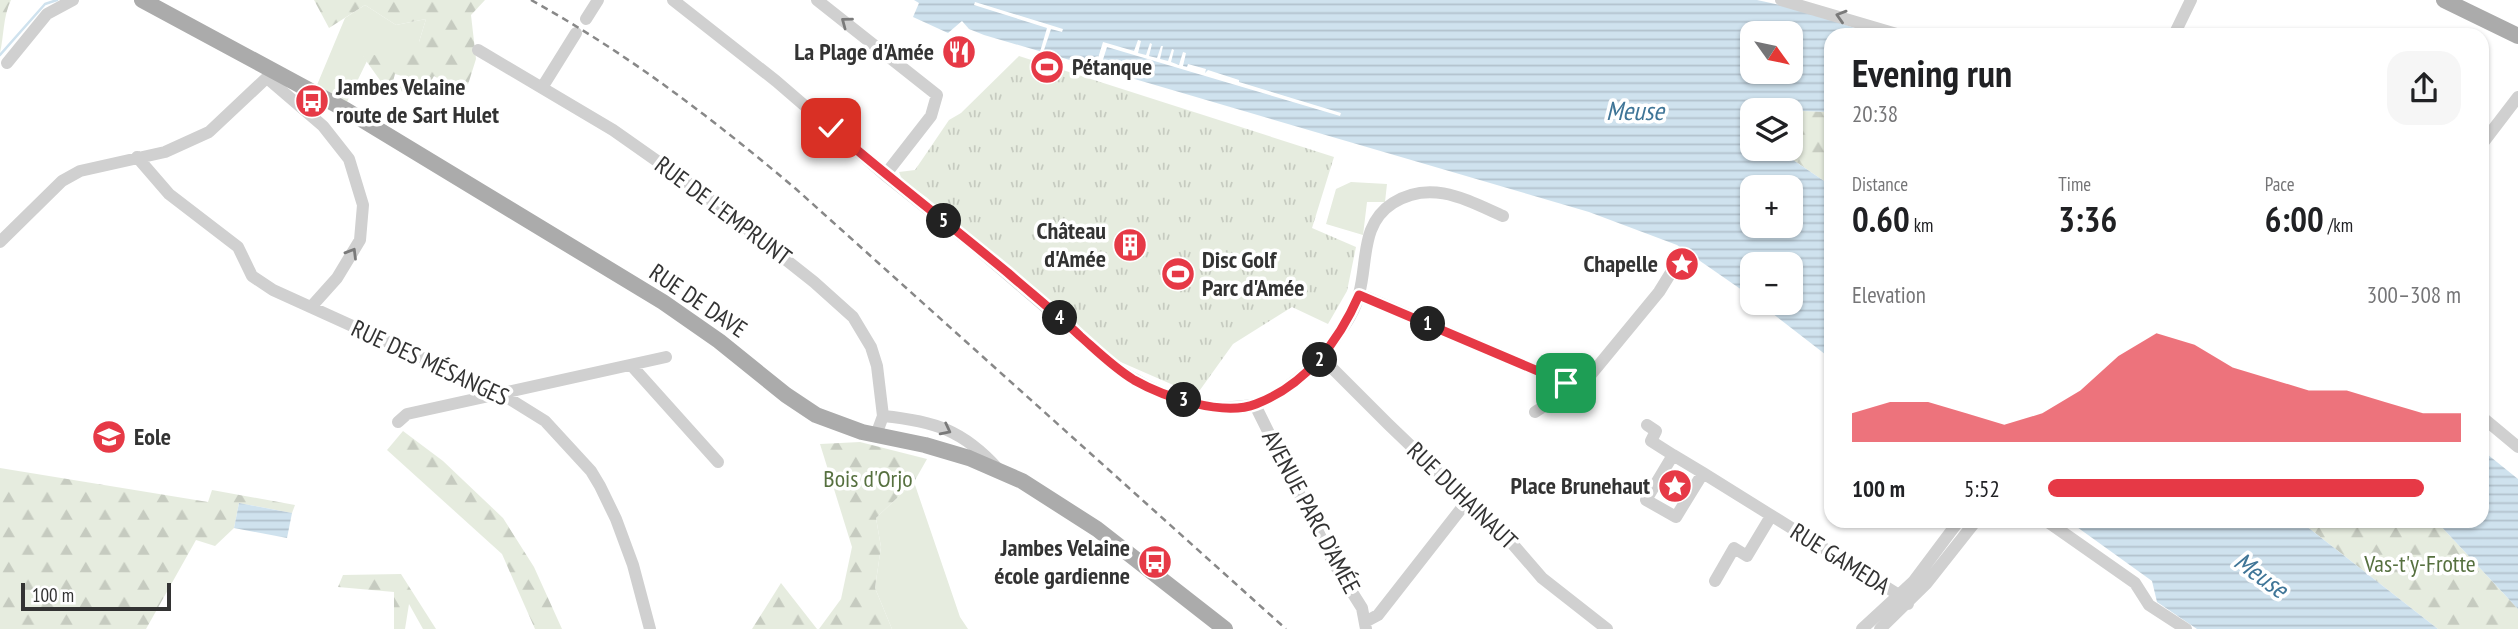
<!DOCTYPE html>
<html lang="en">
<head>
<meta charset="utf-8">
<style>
	:root { --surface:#fff; --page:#f6f6f6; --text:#202124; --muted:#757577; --accent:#e63946 }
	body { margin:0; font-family:"PT Sans Narrow",sans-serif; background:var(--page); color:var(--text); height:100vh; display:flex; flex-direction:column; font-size:26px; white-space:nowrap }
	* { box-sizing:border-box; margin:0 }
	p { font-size:23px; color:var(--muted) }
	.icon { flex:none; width:38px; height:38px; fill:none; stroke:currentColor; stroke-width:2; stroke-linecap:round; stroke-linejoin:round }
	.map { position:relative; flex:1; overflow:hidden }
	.drawer { position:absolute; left:1824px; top:28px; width:665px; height:500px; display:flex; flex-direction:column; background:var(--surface); border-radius:21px; box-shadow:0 2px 5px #0004 }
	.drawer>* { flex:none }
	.needle { width:46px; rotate:123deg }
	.tools { position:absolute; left:1740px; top:21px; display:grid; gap:14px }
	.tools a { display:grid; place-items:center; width:63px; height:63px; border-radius:14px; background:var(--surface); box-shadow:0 2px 5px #0004; font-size:35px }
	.scale { position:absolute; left:21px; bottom:18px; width:150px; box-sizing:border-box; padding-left:7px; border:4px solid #333; border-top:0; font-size:19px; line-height:24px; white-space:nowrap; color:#333; -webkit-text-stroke:5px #fff; paint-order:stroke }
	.pin { position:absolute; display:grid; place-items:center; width:60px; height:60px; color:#fff; margin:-30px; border-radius:14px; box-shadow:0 4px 10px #0006 }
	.km { position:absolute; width:35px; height:35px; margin:-18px; border-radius:50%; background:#222; color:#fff; font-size:19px; line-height:35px; text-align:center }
	.round { display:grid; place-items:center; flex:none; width:74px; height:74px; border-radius:21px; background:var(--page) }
	.summary { display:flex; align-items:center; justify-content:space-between; height:119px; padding:0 28px }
	h1 { font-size:38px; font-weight:600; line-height:52px }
	.figures { display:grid; grid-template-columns:repeat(3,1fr); gap:10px; height:119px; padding:7px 28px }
	.figures div { display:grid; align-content:center }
	.figures b { font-size:35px; font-weight:600 }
	.figures small { font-size:19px; font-weight:400 }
	.figures p { font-size:19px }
	.chart { height:196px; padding:14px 28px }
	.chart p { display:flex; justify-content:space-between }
	.chart svg { width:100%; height:126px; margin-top:7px; fill:var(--accent); opacity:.7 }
	ul { padding:0 28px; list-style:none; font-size:23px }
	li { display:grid; grid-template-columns:112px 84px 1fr; align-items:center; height:52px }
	li i { height:18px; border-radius:9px; background:var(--accent) }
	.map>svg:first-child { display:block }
	.grass { fill:#e6ecdf }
	.forest { fill:url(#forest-firs) }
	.park { fill:url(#park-tufts) }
	.water { fill:url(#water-rules); fill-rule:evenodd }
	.pier { fill:#fff }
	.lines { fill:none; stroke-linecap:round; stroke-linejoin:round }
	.stream { stroke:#cfe2ee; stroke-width:2.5 }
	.minor { stroke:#d0d0d0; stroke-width:12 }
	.major { stroke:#ababab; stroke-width:16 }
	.rail { stroke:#888; stroke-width:2.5; stroke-dasharray:7 5; stroke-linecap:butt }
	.oneway { stroke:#7a7a7a }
	.route-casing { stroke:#fff; stroke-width:14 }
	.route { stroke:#e63946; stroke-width:9 }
	.labels { text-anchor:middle; stroke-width:7; stroke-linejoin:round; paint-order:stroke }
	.poi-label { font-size:24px; font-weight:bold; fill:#333; stroke:#fff; text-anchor:end }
	.street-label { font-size:24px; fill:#333; stroke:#fff }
	.park-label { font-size:24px; fill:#56703f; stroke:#fff }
	.water-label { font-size:26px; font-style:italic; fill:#3f7597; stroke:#fff }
</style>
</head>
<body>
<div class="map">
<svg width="2518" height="629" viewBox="0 0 2518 629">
	<defs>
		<pattern id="forest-firs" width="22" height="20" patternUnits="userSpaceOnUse" patternTransform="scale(1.75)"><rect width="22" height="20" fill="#e6ecdf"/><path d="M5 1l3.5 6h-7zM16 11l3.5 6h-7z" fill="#c6cbc0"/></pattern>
		<pattern id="park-tufts" width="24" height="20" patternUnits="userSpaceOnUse" patternTransform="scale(1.75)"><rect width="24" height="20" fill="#e6ecdf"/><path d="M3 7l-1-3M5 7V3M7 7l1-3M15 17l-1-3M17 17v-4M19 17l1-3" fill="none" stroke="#c6cbc0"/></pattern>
		<pattern id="water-rules" width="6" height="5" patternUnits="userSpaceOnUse" patternTransform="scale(1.75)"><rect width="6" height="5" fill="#cfe2ee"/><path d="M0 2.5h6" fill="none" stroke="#b2c2cd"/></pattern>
	</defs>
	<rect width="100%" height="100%" fill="#fff"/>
	<!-- grass -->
	<path class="grass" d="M365,5L396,25L426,19L419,42L396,56H363L367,61L347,102L317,85L345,18Z
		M1351,182L1387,184L1385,202H1367L1363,235L1326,224L1336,189Z
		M914,482L960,617L968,629H892L875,588L881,547L876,518Z"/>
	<!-- forest -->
	<path class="forest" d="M0,0H11C3,16 4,36 0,53Z
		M314,0H485L471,15L476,59L465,94L434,76L425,91L410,76L402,92L400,88L402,76L395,74L392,85L382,83L362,55H396L403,42H419L426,19L396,25L365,5L329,28Z
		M1750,109L1830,112V185L1777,149H1790V110L1752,112Z
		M403,431L443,461L503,518L534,567L562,629H535L502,554L387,450Z
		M860,442L927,459L914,482L876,518L881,547L875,588L892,629H819L841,599L852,547L820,444Z
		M0,468L208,502L212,490L295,505L292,513L239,503L234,528L215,546L196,540L146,629H0Z
		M2301,522H2437L2518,609V629H2438Z
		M401,574L436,629H423L409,604L405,629H394V592L338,587L343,575Z
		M781,583L817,629H752Z"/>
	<!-- park -->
	<path class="park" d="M1019,56L1334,157L1312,228L1356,247L1347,291L1328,324L1292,307L1233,344L1200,390L1187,391L1116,360L926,197L902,180L899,172L915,170L949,120L961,113Z"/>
	<!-- water -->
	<path class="water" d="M914,0H1757L1807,11L1874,35H1830V112L1750,109L1752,149H1777L1830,185V358L1759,303H1790V264H1752V297L1677,245L1589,212L984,35L969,29L962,21L948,33L913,17L919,3ZM1752,33H1790V72H1752ZM1752,187H1790V226H1752Z
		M2482,450L2518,479V609L2437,522H2482Z
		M239,503L292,513L287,538L234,528Z
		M2070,522H2301L2438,629H2197L2157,602L2152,581Z"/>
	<!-- pier -->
	<path class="pier" d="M975,2L1063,29L1062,32L1051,29L1043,53L1040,52L1047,28L974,5Z
		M1138,40L1141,41L1138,53L1146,55L1150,43L1152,44L1149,56L1157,58L1161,46H1163L1160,59L1168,61L1172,49L1174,50L1171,62L1179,65L1183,52L1186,53L1183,66L1187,67L1188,64L1206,69L1205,73L1208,70L1239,80V82L1341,113L1340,116L1107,47L1099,72L1094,71L1103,42L1134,51Z"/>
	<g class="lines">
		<!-- stream -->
		<path class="stream" d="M0,55L45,4L57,0"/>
		<!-- minor -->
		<path class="minor" d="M673,0L776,81L885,175L973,245L1113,365C1152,393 1203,414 1252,405C1269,402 1289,386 1302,375C1313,366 1323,357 1331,345C1342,329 1355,313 1359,294C1368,262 1360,224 1393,203C1431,179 1467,200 1503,216
			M817,0L937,95L931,116L885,175
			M1781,0L1900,35
			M586,19L598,0
			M2174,35L2191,0
			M478,50L613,130L694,187L814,282L853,317L871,347L877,366L883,416L876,435
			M7,63L47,14L73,0
			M267,78L323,126L349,159L363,205L360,240L337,278L311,307
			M543,86L576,33
			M2482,144L2518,97
			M137,157L169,194L238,247L252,276L273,290L500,393L545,421L591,471L600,486L616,519L633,565L650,629
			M0,242L62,181L80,171L165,152L209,132L275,70
			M1359,294L1566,383L1588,379
			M1322,358L1388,424L1510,541L1542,578L1607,629
			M631,365L718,462
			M1255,405L1333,562L1362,608L1366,629
			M1535,412L1549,403L1570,400L1659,292L1680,258
			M883,416C934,421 963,430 998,469
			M2482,417L2518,447
			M398,422L407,414L666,357
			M1647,425L1656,431L1651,441L1673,455
			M1703,473L1676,517L1646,500L1673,455L1703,473L1899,595L1908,604
			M2048,522L2135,583L2149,605L2186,629
			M1715,581L1734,548L1747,556L1771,516
			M1365,622L1378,615L1468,500
			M1862,629L1913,582L1958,522
			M1880,629L1926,584L1975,522"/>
		<!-- major -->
		<path class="major" d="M142,0L346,110L663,302L719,341L786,395L816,415L862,432L925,445L969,458L1022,481L1097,529L1225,629
			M2444,0L2518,36"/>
		<!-- rail -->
		<path class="rail" d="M531,0C627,53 713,119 796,189L1286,629"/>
	</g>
	<!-- one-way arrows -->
	<defs><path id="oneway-chevron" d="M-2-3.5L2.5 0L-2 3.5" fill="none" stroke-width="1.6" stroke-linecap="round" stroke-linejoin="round" transform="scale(1.75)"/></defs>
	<g class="oneway">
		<use href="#oneway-chevron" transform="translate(1841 16) rotate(-163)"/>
		<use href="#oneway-chevron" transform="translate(846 22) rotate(-143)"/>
		<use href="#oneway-chevron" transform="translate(352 253) rotate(-59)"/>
		<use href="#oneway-chevron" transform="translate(946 430) rotate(27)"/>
	</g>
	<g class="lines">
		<!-- route casing -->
		<g class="route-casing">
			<path id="route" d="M831,128C889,178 949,224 1008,273C1032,294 1057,314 1080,336C1097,351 1114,368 1134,380C1164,397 1223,417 1256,404C1306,385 1339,341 1359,295L1566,383"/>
		</g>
		<!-- route -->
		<use href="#route" class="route"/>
	</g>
	<!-- icons -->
	<defs>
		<g id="restaurant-disc" transform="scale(1.75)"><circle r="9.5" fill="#e63946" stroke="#fff"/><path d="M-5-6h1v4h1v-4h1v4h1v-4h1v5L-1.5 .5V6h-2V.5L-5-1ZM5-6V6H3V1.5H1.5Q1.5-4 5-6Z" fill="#fff"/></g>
		<g id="stadium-disc" transform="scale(1.75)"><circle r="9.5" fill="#e63946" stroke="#fff"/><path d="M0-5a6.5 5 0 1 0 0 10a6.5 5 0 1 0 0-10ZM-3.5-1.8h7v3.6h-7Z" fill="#fff"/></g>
		<g id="bus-disc" transform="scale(1.75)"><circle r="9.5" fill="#e63946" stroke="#fff"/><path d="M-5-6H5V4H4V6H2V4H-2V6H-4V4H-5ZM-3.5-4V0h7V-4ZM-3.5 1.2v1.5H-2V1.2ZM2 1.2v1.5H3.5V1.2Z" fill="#fff"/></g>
		<g id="building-disc" transform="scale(1.75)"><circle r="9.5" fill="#e63946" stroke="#fff"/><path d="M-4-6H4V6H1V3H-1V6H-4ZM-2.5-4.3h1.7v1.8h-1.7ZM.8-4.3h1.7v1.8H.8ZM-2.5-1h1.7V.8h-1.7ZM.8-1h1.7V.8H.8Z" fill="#fff"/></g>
		<g id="sight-disc" transform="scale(1.75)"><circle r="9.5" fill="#e63946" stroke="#fff"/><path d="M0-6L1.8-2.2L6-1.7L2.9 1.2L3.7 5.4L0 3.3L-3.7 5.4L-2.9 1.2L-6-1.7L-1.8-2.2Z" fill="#fff"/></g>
		<g id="school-disc" transform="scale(1.75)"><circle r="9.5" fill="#e63946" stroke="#fff"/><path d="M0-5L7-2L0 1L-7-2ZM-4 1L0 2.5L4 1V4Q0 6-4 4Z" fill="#fff"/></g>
	</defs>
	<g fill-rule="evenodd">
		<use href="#restaurant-disc" x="959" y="52"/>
		<use href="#stadium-disc" x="1047" y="67"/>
		<use href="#bus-disc" x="312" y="101"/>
		<use href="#building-disc" x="1130" y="245"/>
		<use href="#sight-disc" x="1682" y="264"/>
		<use href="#stadium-disc" x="1178" y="274"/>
		<use href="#school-disc" x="109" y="437"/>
		<use href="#sight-disc" x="1675" y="486"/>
		<use href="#bus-disc" x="1155" y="562"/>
	</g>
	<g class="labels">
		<!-- poi labels -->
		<g class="poi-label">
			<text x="934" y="60">La Plage d'Amée</text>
			<text x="1072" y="75" text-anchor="start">Pétanque</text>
			<text x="336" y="95" text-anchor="start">Jambes Velaine<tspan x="336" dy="28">route de Sart Hulet</tspan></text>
			<text x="1106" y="239">Château<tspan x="1106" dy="28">d'Amée</tspan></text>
			<text x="1202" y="268" text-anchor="start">Disc Golf<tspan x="1202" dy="28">Parc d'Amée</tspan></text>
			<text x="1658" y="272">Chapelle</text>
			<text x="134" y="445" text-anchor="start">Eole</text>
			<text x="1650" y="494">Place Brunehaut</text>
			<text x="1130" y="556">Jambes Velaine<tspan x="1130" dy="28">école gardienne</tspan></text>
		</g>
		<!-- street labels -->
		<g class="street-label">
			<text transform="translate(723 211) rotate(37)" y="8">RUE DE L'EMPRUNT</text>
			<text transform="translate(698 301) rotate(34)" y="8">RUE DE DAVE</text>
			<text transform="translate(430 363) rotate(25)" y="8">RUE DES MÉSANGES</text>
			<text transform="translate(1462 496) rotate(44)" y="8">RUE DUHAINAUT</text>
			<text transform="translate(1311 512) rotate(62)" y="8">AVENUE PARC D'AMÉE</text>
			<text transform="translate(1840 559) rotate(32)" y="8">RUE GAMEDA</text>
		</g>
		<!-- park labels -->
		<g class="park-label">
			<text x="868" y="487">Bois d'Orjo</text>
			<text x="2420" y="572">Vas-t'y-Frotte</text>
		</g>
		<!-- water labels -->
		<g class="water-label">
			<text x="1635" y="120">Meuse</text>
			<text transform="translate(2261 575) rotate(36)" y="9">Meuse</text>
		</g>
	</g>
</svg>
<div class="tools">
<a><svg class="needle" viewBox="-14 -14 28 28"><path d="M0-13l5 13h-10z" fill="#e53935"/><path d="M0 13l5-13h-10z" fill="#757577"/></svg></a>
<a><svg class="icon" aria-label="layers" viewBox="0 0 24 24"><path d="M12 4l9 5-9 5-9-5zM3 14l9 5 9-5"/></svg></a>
<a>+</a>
<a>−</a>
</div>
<div class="scale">100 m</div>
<div class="pin" style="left:1566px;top:383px;background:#1e9e55"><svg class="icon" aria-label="arrive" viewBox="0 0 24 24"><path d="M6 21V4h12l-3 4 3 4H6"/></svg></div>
<div class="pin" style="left:831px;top:128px;background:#d93025"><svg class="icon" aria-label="check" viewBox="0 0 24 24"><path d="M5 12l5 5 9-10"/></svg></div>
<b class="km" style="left:1428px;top:324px">1</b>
<b class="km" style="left:1320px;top:360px">2</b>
<b class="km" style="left:1184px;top:400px">3</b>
<b class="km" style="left:1060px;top:318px">4</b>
<b class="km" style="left:944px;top:221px">5</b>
<section class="drawer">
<div class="summary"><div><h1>Evening run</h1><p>20:38</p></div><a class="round"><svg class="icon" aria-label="share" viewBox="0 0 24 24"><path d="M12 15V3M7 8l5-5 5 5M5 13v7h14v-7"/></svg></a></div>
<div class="figures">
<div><p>Distance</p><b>0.60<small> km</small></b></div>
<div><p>Time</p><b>3:36</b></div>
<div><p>Pace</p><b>6:00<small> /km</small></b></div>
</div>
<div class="chart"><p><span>Elevation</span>300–308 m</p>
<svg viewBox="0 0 160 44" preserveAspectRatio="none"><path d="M0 44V34L10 30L20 30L30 34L40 38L50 34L60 26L70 14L80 6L90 10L100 18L110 22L120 26L130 26L140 30L150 34L160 34V44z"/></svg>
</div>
<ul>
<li><b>100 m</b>5:52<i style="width:91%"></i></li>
</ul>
</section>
</div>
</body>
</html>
